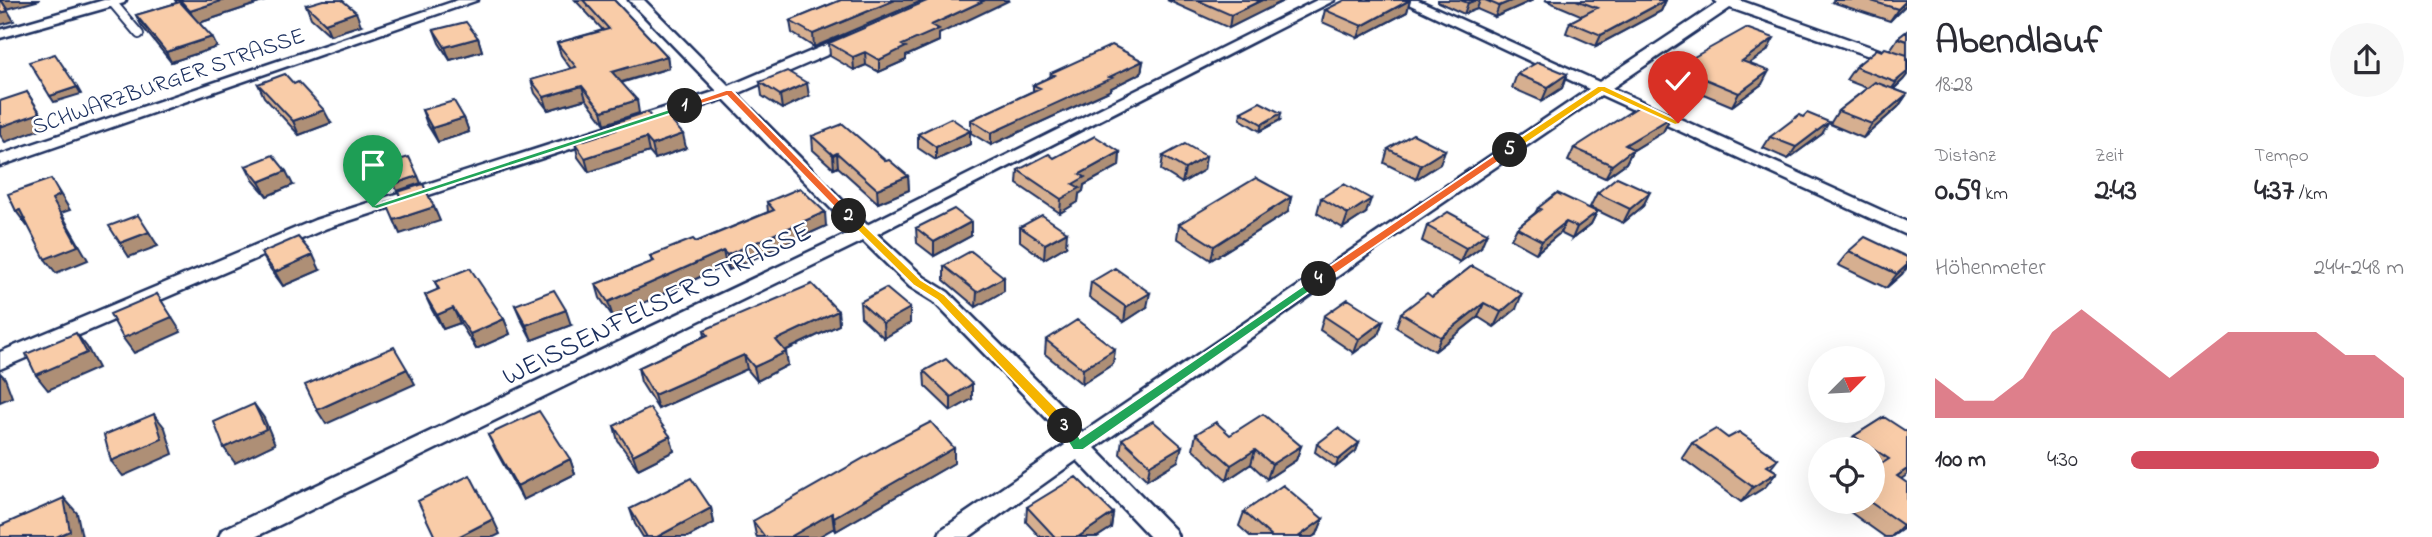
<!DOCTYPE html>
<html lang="de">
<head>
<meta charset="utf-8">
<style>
	:root { --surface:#fff; --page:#f7f7f7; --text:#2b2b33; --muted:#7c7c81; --accent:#d1495b }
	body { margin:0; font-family:"Indie Flower",sans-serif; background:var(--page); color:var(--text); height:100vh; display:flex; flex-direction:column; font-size:26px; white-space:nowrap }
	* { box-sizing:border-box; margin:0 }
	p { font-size:23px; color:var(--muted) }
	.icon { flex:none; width:38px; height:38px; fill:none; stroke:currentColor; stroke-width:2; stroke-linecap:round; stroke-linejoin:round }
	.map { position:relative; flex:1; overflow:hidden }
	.details { display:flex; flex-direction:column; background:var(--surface); width:525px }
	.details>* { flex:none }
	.needle { width:46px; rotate:66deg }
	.tools { position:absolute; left:1808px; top:346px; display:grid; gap:14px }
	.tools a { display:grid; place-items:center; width:77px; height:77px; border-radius:50%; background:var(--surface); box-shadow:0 7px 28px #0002; font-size:35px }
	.pin { position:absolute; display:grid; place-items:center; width:60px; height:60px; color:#fff; margin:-72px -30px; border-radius:50% 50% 50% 0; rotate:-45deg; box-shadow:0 0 7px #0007 }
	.pin .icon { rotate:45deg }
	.km { position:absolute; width:35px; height:35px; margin:-18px; border-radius:50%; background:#222; color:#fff; font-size:19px; line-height:35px; text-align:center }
	.round { display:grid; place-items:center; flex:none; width:74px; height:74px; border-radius:37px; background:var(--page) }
	.headline { display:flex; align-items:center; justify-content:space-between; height:119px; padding:0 28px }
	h1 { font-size:38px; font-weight:800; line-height:52px }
	.metrics { display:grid; grid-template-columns:repeat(3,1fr); gap:10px; height:119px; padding:7px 28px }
	.metrics div { display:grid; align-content:center }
	.metrics b { font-size:30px; font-weight:800 }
	.metrics small { font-size:19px; font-weight:400 }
	.metrics p { font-size:19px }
	.chart { height:196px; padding:14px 28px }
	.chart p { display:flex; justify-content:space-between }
	.chart svg { width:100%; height:126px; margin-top:7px; fill:var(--accent); opacity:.7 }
	ul { padding:0 28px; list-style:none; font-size:23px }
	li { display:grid; grid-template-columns:112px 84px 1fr; align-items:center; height:52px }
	li i { height:18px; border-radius:9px; background:var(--accent) }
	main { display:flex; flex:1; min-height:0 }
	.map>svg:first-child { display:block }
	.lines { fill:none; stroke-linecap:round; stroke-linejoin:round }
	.service-casing { stroke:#1b2f5e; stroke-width:12 }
	.minor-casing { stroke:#1b2f5e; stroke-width:5 }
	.service { stroke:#fff; stroke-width:8 }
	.minor { fill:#fff; fill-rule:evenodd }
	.wall { fill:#d6af90; stroke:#1b2f5e; stroke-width:2 }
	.shaded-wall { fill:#ae8f76; stroke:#1b2f5e; stroke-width:2 }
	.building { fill:#f9cca8; stroke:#1b2f5e; stroke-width:2 }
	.split-1 { fill:#22a559; stroke:#fff; stroke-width:2 }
	.split-2 { fill:#f0652b; stroke:#fff; stroke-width:2 }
	.split-3 { fill:#f5b400; stroke:#fff; stroke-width:2 }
	.split-4 { fill:#22a559; stroke:#fff; stroke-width:2 }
	.split-5 { fill:#f0652b; stroke:#fff; stroke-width:2 }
	.split-6 { fill:#f5b400; stroke:#fff; stroke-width:2 }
	.labels { text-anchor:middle; stroke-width:5; stroke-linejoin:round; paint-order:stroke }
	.far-street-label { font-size:23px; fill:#1b2f5e; stroke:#fff }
	.street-label { font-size:28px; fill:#1b2f5e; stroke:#fff }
</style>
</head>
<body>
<main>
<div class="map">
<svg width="1907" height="537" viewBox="0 0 1907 537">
	<rect width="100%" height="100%" fill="#fff"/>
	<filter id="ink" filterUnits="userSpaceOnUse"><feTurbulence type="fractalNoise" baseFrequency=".0143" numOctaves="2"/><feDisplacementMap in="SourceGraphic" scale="14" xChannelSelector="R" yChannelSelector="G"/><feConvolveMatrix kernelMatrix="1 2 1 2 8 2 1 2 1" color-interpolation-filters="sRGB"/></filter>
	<g filter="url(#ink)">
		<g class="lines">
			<!-- service casing -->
			<g class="service-casing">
				<path id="service" d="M112,2L139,34"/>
			</g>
			<!-- minor casing -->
			<g class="minor-casing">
				<path id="minor" d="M104,0H126L124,3L0,38V30Z
					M458,0H478L0,166V155Z
					M629,0H644L729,86L847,36H857L859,39L857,42L737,94L867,225L1317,0H1335L877,234L924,277L948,292L1068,412L1082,433L1589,89L1400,0H1418L1599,82L1718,3L1714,0H1739L1907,60V69L1730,8L1612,88L1907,222V235L1601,95L1396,235L1095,448L1175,530L1178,537H1150L1077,460L969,537H938L941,530L1065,445L1052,424L934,302L910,287L863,241L255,537H219L222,530L853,231L724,99L327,228L0,369V352L315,220L717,91Z"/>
			</g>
			<!-- service -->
			<use href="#service" class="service"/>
			<!-- minor -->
			<use href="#minor" class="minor"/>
		</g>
		<!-- wall -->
		<path class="wall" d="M175,0H265V1L199,23L217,47L171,62L141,25L136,15L177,3Z
			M575,0H614L667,56L669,68L621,83L639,113L605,124L586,99L548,110L535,93L531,80L571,69L561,55L557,43L603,30Z
			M841,0H924L814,47L792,33L790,21Z
			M1167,0H1285L1229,28Z
			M1410,0L1407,12L1358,38L1322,22L1325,10Z
			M1438,0H1533L1495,17L1477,9L1464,14L1438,2Z
			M1545,0H1666L1661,11L1596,46L1566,33L1570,22L1583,16Z
			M1834,0H1907L1890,21L1832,2Z
			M306,5L361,25L330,35L311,18Z
			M434,30L478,38L482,51L450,60L439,43Z
			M1907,31V75L1903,80L1894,89L1907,94L1898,107L1863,138L1830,124L1838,111L1867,88L1846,80L1855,67L1882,51L1890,50L1898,38Z
			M939,34V41L906,56V60L879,72L866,65L854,70L830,56L829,43Z
			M1767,51L1749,63L1762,84L1732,106L1670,80L1676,67Z
			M1143,61L1141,73L1111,88V90L991,145L971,133V120L1033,91V85L1050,77L1051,73Z
			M1517,74H1567L1562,88L1542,101L1512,88Z
			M760,82L809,96L782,109L762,96Z
			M258,84L331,123L299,135L264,97Z
			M422,110L464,118L469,132L438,142L427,124Z
			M1241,112L1280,120L1260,131L1240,119Z
			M652,118L686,148L655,159L649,152L589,172L578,157L575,143L613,131L611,124Z
			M1670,118L1663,132L1632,151L1626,163L1605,178L1568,161L1574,148Z
			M970,131V144L936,160L918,148V134Z
			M1822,134L1788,159L1763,148L1770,137Z
			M812,136L908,176L909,190L878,203L838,167L834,169L813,150Z
			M1388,149L1445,150L1440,164L1416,179L1384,163Z
			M1120,152L1119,166L1084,185L1083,191L1079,194L1078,202L1060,213L1017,184L1018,170L1054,158Z
			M1163,156H1206L1204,170L1182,183L1161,170Z
			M246,166L293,185L267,196L253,180Z
			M1597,193L1643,206L1623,223L1590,207Z
			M1291,197L1288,212L1211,260L1177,238L1179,224Z
			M1321,198L1366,213L1343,228L1317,213Z
			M767,202L826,226L729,270L726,265L613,317L600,298L596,284L652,262L650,256L696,242L768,212Z
			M1538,208L1597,212L1591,224L1572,239L1560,233L1536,253L1511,239L1517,228L1535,213Z
			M971,222V236L934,256L917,243L916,228Z
			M1427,226L1481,247L1460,262L1422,241Z
			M1020,227L1066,246L1044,259L1020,241Z
			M1849,251L1902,274L1886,288L1838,265Z
			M261,253L320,270L283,286L269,267Z
			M944,266L1004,277V291L976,307L944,280Z
			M1472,266L1516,309L1494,327L1478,317L1435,351L1396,327L1401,313L1432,297Z
			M435,282L504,319L510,334L476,349L460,323L443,329L432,310L425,295L438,290Z
			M1091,282L1147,307L1124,322L1089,297Z
			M860,302L910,308V323L884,338L861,317Z
			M515,305L571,325L532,340L521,319Z
			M838,311L839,325L785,351L788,365L757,381L747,369L658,409L641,382L638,368L705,336L704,330Z
			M1324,316L1383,321L1378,335L1354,353L1320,330Z
			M1046,340L1115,349L1113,364L1082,384L1045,354Z
			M924,371L972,399L951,411L925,386Z
			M1884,417L1901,479L1907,526L1891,537H1885L1836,502H1872V450H1843L1854,436Z
			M614,426L670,436L674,451L638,469L618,441Z
			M1196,434L1230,435L1301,446L1296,460L1267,479L1251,464L1227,480L1193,449Z
			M488,435L570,459L575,474L523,500L495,449Z
			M1728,438L1778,459L1771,468L1777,472L1765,487L1741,502L1682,458L1692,443Z
			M1122,439L1178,461L1147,480L1120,454Z
			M1359,443L1356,451L1336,467L1315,452L1317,444Z
			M954,463L836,531L834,528L818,537H757L756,535L753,521Z
			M1027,507L1113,513L1111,528L1097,537H1040L1026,522Z
			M711,508L714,523L688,537H643L635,524L630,509Z
			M1244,512L1323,519L1317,534L1312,537H1251L1239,526Z"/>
		<!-- shaded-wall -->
		<path class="shaded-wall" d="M1,0H40L7,9Z
			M224,0H265V1L196,24L190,11Z
			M895,0H924L814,47L813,34Z
			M985,0H1010L939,34V41L906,56V60L879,72V60L902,45L931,25Z
			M1262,0H1285L1229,28L1231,15Z
			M1410,0L1407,12L1358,38L1362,26Z
			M1476,0H1480L1477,9L1464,14L1468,3Z
			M1513,0H1533L1495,17L1499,6Z
			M1666,0L1661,11L1596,46L1601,35Z
			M1907,0V4L1890,21L1898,9Z
			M8,11L14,21L0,25V13Z
			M356,12L361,25L330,35L325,23Z
			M212,37L217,47L171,62L166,52Z
			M478,38L482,51L450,60L445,47Z
			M1774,38L1767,51L1734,74L1742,61Z
			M865,52L866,65L854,70L853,57Z
			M667,56L669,68L615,84L612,72Z
			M1143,61L1141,73L1111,88V90L991,145V133Z
			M1907,68V75L1903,80L1887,95Z
			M1769,71L1762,84L1732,106L1739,93Z
			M1567,74L1562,88L1542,101L1548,87Z
			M807,83L809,96L782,109L780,95Z
			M582,86L586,99L548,110L544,97Z
			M77,87L81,94L54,102L50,96Z
			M27,92L49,126L5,142L0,135V127Z
			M1907,94L1898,107L1863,138L1872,124Z
			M637,100L639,113L605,124L602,111Z
			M324,110L331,123L299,135L293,121Z
			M1281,113L1280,120L1260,131L1262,124Z
			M464,118L469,132L438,142L432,128Z
			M1670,118L1663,132L1632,151L1626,163L1605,178L1612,165L1625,145Z
			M1829,122L1822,134L1788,159L1796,147Z
			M970,131V144L936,160V147Z
			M683,134L686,148L655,159L652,145Z
			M646,138L649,152L589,172L585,158Z
			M1445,150L1440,164L1416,179L1421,165Z
			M1120,152L1119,166L1084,185L1083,191L1079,194L1078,202L1060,213L1061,199L1080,174Z
			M837,153L838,167L834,169L833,155Z
			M1206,156L1204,170L1182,183L1185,169Z
			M286,171L293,185L267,196L259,182Z
			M418,176L421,183L397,191L394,184Z
			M908,176L909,190L878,203L877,189Z
			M51,179L70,210L61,213L88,260L56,273L45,259L52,199Z
			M1650,192L1643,206L1623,223L1630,209Z
			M1291,197L1288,212L1211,260L1214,246Z
			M1371,199L1366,213L1343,228L1348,214Z
			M434,207L440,221L400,234L394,220Z
			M20,210L30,224L27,226L16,211Z
			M825,212L826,226L729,270L727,255Z
			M1597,212L1591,224L1572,239L1577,227Z
			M971,222V236L934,256V242Z
			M1566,222L1560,233L1536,253L1542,241Z
			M149,232L158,246L129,257L120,243Z
			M1067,232L1066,246L1044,259L1045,244Z
			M1487,233L1481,247L1460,262L1466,248Z
			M723,251L726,265L613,317L608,302Z
			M313,255L320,270L283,286L275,272Z
			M1907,265V268L1902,274L1886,288L1897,274Z
			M1004,277V291L976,307L977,292Z
			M1150,293L1147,307L1124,322L1126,307Z
			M157,294L181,332L134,353L123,338Z
			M1522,294L1516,309L1494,327L1501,312Z
			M1484,303L1478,317L1435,351L1441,337Z
			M453,308L460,323L443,329L437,315Z
			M910,308V323L884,338L883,323Z
			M566,310L571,325L532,340L526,325Z
			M838,311L839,325L778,354L776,340Z
			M504,319L510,334L476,349L470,334Z
			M1383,321L1378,335L1354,353L1359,339Z
			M76,333L87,347L98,368L48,390L36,375Z
			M1115,349L1113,364L1082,384L1083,369Z
			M786,352L788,365L757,381L754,367Z
			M744,355L747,369L658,409L654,395Z
			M407,369L415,384L326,424L317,410Z
			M0,373L5,378L12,397L0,402Z
			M972,384V399L951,411V397Z
			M254,404L264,418L275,444L235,463L224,448Z
			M154,414L165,428L173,454L123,476L111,461Z
			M670,436L674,451L638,469L633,455Z
			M1359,443L1356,451L1336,467L1338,460Z
			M1182,446L1178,461L1147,480L1150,465Z
			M1301,446L1296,460L1267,479L1272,464Z
			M954,448V463L836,531L834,517Z
			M1255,450L1251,464L1227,480L1231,465Z
			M570,459L575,474L523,500L517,486Z
			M1907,469V475L1883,491L1897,476Z
			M1777,472L1765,487L1741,502L1753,487Z
			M64,498L77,513L82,537H56Z
			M711,508L714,523L688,537H657Z
			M832,513L834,528L818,537H790Z
			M1113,513L1111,528L1097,537H1078Z
			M493,519L500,534L494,537H458Z
			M1323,519L1317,534L1312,537H1298Z
			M1907,522V526L1891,537L1903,525Z"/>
		<!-- building -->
		<path class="building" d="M0,0H1L8,11L0,13Z
			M180,0H224L190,11Z
			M323,0H342L356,12L325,23L306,5Z
			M583,0H614L667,56L612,72L637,100L602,111L582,86L544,97L531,80L576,67L557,43L609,29Z
			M841,0H895L813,34L790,21Z
			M929,0H985L931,25L939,29L902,45L906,47L879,60L865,52L853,57L829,43Z
			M1197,0H1262L1231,15Z
			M1345,0H1410L1362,26L1325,10Z
			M1460,0H1476L1468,3Z
			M1485,0H1513L1499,6Z
			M1576,0H1666L1601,35L1570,22L1597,8Z
			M1868,0H1907L1898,9Z
			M180,2L212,37L166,52L136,15Z
			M466,22L478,38L445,47L434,30Z
			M1746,28L1774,38L1742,61L1769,71L1739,93L1676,67Z
			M1907,31V41L1898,38Z
			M1112,45L1143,61L1109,77L1112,78L991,133L971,120L1040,88L1033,85L1055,75L1051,73Z
			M1885,48L1907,55V72L1895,82L1855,67L1877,49L1882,51Z
			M55,54L77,87L50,96L29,62Z
			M1538,62L1567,74L1548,87L1517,74Z
			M787,71L807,83L780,95L760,82Z
			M285,74L294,84L298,82L324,110L293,121L258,84Z
			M1875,82L1907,94L1872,124L1838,111Z
			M27,92L40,113L0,127V101Z
			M454,101L464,118L432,128L422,110Z
			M1260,102L1281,113L1262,124L1241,112Z
			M1641,105L1670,118L1625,145L1633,149L1612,165L1574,148Z
			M647,112L652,118L666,115L683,134L652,145L646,138L585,158L575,143L616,130L611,124Z
			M1807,113L1829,122L1796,147L1770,137L1799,115L1803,117Z
			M951,118L970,131L936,147L918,134Z
			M843,124L886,161L889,160L908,176L877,189L837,153L833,155L812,136Z
			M1413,134L1445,150L1421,165L1388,149Z
			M1095,136L1120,152L1080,174L1085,177L1073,184L1080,188L1061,199L1018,170L1049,154L1054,158Z
			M1185,144L1206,156L1185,169L1163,156Z
			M273,155L286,171L259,182L246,166Z
			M409,157L418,176L394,184L386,164Z
			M1617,177L1650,192L1630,209L1597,193Z
			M1256,178L1291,197L1214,246L1179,224Z
			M51,179L60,195L52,199L78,246L45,259L20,210L16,211L8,194Z
			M423,184L434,207L394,220L386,202L401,198L398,192Z
			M1344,184L1371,199L1348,214L1321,198Z
			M800,188L825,212L727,255L723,251L608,302L596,284L654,261L650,256L693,239L696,242L774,210L767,202Z
			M1557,193L1597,212L1577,227L1566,222L1542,241L1517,228L1541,209L1538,208Z
			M954,209L971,222L934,242L916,228Z
			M1448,212L1487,233L1466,248L1427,226Z
			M138,215L149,232L120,243L109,226Z
			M1042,215L1067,232L1045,244L1020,227Z
			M298,237L313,255L275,272L261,253Z
			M1865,237L1907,257V265L1897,274L1849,251Z
			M971,251L1004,277L977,292L944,266Z
			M1472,266L1522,294L1501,312L1484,303L1441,337L1401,313L1427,293L1432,297Z
			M470,268L504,319L470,334L453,308L437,315L425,295L439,289L435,282Z
			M1115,268L1150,293L1126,307L1091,282Z
			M812,284L838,311L776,340L786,352L754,367L744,355L654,395L638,368L708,335L704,330Z
			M886,288L910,308L883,323L860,302Z
			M554,290L566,310L526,325L515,305Z
			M157,294L172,317L123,338L110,314Z
			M1348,299L1383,321L1359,339L1324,316Z
			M1077,320L1115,349L1083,369L1046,340Z
			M76,333L87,353L36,375L26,354Z
			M394,347L407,369L317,410L305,385Z
			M946,359L972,384L951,397L924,371Z
			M254,404L266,429L224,448L214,422Z
			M650,408L670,436L633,455L614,426Z
			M539,411L570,459L517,486L488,435Z
			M154,414L162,439L111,461L104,435Z
			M1263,414L1301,446L1272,464L1255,450L1231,465L1196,434L1216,422L1230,435Z
			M1884,417L1907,432V469L1897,476L1907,483V522L1903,525L1870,502H1872V470L1889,459L1854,436Z
			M1153,421L1182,446L1150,465L1122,439Z
			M931,422L954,448L834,517L832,513L790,537H765L753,521L892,442Z
			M1338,428L1359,443L1338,460L1317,444Z
			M1716,429L1728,438L1739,432L1778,459L1767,466L1777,472L1753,487L1692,443Z
			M470,475L493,519L458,537H435L418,501Z
			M1076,477L1113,513L1078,537H1055L1027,507Z
			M691,478L711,508L657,537H647L630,509Z
			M1283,485L1323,519L1298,537H1272L1244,512Z
			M64,498L70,531L56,537H0V526Z"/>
	</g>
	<!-- split-1 -->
	<path class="split-1" d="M685,104H688V108L377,209L368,207Z"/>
	<!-- split-2 -->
	<path class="split-2" d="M726,90H732L853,214V218H845L727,96L685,109L680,106Z"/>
	<!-- split-3 -->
	<path class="split-3" d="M845,214H853L921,280L945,295L1070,422V430H1060L937,300L913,285L845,218Z"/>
	<!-- split-4 -->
	<path class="split-4" d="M1319,275L1325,279L1323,282L1083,450H1073L1058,426L1060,422H1070L1080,438Z"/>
	<!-- split-5 -->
	<path class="split-5" d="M1506,147L1515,150L1323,282H1315V276Z"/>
	<!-- split-6 -->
	<path class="split-6" d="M1598,86H1605L1683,123L1675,125L1602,92L1513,152H1506V147Z"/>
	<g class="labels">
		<!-- far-street labels -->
		<g class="far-street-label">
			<text transform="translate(168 80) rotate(-19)" y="8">SCHWARZBURGER STRASSE</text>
		</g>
		<!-- street labels -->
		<g class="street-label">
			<text transform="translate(656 302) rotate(-26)" y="10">WEISSENFELSER STRASSE</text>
		</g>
	</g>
</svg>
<div class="tools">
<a><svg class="needle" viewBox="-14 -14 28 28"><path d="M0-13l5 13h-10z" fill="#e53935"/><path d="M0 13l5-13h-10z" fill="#7c7c81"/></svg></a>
<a><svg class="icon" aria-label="locate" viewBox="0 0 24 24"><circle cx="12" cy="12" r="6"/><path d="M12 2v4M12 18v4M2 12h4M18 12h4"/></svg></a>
</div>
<div class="pin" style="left:373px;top:207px;background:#1e9e55"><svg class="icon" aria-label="arrive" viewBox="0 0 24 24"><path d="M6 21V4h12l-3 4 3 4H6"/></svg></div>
<div class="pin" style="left:1678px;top:123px;background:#d93025"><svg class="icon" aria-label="check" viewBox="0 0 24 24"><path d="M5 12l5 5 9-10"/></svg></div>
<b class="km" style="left:685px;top:106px">1</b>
<b class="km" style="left:849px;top:216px">2</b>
<b class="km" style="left:1065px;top:426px">3</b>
<b class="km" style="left:1319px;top:279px">4</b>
<b class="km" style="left:1510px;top:150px">5</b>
</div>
<section class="details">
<div class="headline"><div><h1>Abendlauf</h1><p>18:28</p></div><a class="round"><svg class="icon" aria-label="share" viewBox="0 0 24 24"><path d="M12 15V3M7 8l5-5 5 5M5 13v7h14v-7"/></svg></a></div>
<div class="metrics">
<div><p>Distanz</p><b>0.59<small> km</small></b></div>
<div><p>Zeit</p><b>2:43</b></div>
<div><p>Tempo</p><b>4:37<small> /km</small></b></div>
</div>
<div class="chart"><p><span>Höhenmeter</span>244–248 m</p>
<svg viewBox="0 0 160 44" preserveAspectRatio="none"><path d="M0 44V30L10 38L20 38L30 30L40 14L50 6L60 14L70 22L80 30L90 22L100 14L110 14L120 14L130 14L140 22L150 22L160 30V44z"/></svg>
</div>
<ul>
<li><b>100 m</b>4:30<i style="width:91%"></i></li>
</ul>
</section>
</main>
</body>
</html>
